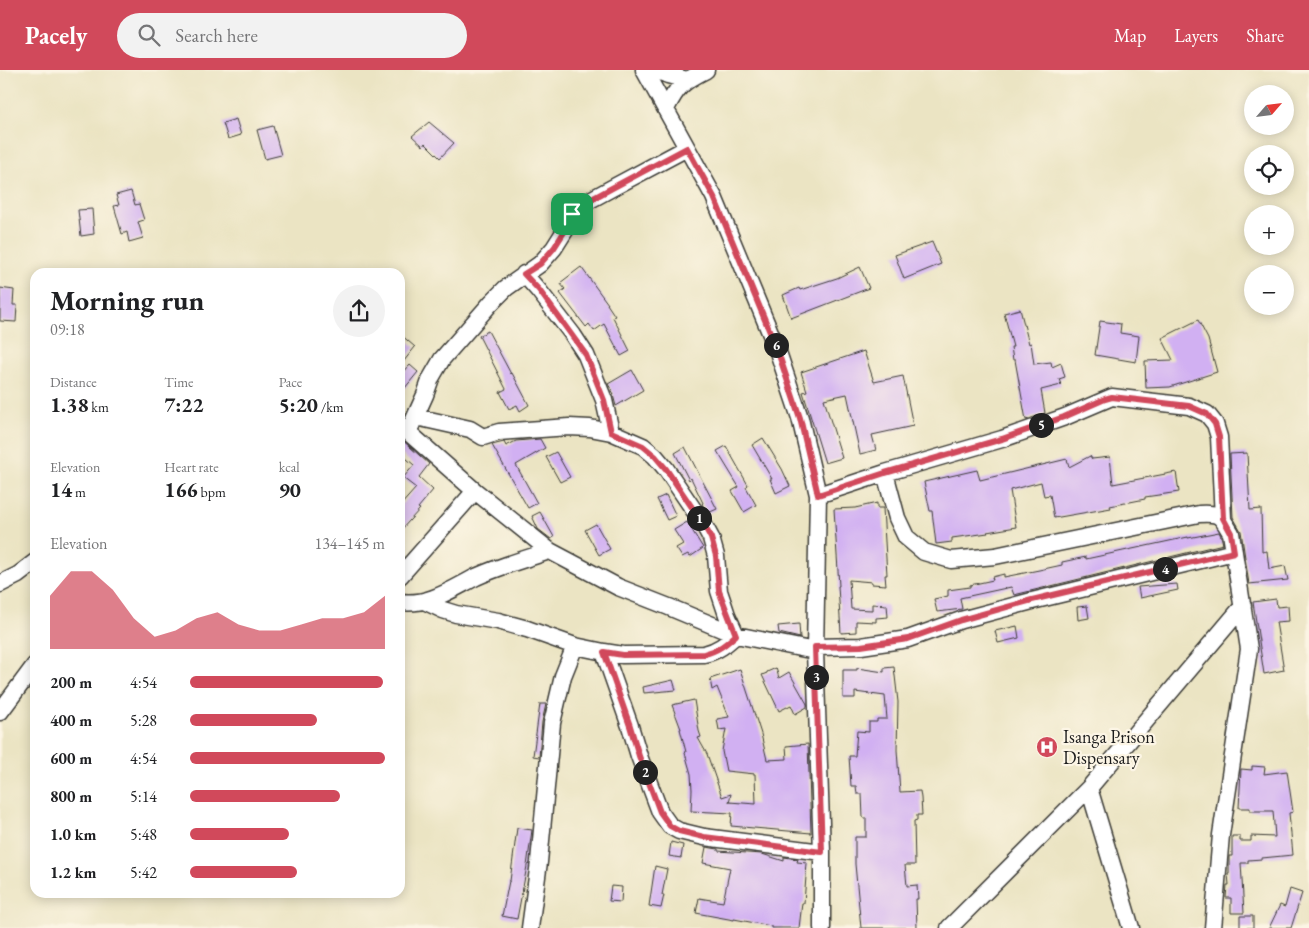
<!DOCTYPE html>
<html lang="en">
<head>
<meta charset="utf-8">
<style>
	:root { --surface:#fff; --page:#f2f2f2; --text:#202124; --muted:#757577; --accent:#d1495b }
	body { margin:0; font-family:"EB Garamond",serif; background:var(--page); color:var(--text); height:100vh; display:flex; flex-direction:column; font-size:19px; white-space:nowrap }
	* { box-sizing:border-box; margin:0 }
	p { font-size:16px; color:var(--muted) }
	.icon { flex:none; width:28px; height:28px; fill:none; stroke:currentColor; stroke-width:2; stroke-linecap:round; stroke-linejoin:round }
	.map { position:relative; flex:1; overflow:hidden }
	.details { position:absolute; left:30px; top:198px; width:375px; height:630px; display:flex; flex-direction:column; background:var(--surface); border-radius:15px; box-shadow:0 2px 12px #0003 }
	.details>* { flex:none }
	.needle { width:32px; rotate:62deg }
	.buttons { position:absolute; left:1244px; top:15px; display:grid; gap:10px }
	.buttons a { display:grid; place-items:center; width:50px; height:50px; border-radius:50%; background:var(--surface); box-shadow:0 2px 12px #0003; font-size:25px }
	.pin { position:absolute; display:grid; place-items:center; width:42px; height:42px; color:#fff; margin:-21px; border-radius:10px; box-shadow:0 2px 8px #0006 }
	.km { position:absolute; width:25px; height:25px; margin:-12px; border-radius:50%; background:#222; color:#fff; font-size:14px; line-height:25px; text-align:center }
	.round { display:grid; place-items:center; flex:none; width:52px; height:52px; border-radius:26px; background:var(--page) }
	.head { display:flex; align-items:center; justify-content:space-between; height:85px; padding:0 20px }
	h1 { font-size:28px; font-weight:700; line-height:38px }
	.figures { display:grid; grid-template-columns:repeat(3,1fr); gap:8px; height:85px; padding:5px 20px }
	.figures div { display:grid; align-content:center }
	.figures b { font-size:21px; font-weight:700 }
	.figures small { font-size:14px; font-weight:400 }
	.figures p { font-size:14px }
	.chart { height:140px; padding:10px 20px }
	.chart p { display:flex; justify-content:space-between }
	.chart svg { width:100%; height:90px; margin-top:5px; fill:var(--accent); opacity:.7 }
	ul { padding:0 20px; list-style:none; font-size:16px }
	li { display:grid; grid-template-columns:80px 60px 1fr; align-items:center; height:38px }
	li i { height:12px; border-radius:6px; background:var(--accent) }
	header { display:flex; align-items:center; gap:30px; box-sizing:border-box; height:70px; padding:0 25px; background:var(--accent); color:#fff }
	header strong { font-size:24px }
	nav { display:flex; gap:28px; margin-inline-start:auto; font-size:18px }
	.search { width:350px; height:45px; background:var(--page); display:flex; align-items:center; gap:12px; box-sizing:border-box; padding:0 18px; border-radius:28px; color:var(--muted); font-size:19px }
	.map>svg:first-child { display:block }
	.building { fill:#d1b0f2 }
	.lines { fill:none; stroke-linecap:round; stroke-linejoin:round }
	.minor-casing { stroke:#3b3a35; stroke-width:19 }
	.minor { stroke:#fff; stroke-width:16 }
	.route-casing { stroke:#fff; stroke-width:10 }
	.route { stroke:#d1495b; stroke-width:6 }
	.labels { text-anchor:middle; stroke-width:4.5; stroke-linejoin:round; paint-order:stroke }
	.poi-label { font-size:18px; fill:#1c1c1c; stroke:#fcf5e5; text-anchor:start }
</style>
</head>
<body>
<header>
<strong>Pacely</strong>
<div class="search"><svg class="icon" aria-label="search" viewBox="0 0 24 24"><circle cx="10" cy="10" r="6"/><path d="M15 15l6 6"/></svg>Search here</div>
<nav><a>Map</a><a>Layers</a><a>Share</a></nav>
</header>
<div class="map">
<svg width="1309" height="858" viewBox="0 0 1309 858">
	<rect width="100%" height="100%" fill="#fcf5e5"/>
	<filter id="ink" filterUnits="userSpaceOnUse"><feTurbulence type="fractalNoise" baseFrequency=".02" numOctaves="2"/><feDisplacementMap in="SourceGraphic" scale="10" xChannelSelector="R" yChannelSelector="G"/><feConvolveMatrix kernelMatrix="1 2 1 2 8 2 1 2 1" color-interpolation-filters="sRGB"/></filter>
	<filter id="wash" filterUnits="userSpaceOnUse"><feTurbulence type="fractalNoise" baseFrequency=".0096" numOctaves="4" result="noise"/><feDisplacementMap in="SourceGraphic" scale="20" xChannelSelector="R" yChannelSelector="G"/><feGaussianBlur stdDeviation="1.12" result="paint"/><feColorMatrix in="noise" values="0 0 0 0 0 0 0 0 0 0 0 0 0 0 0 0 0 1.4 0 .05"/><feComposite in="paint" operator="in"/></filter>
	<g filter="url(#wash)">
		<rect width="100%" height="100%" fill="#ebe4c3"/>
		<g id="blocks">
			<!-- building -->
			<path class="building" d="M236,49L241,65L228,69L223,53Z
				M429,52L454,73L440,88L425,73L423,76L412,66Z
				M273,56L281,85L265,89L257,60Z
				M131,121L135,135L139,134L144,150L138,152L143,168L129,172L127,162L122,164L114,136L119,135L116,125Z
				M92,139L94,164L81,166L78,140Z
				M932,172L941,194L904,209L895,185Z
				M581,197L608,234H607L615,246L613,247L630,281L621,286L604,254L594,261L589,254L586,257L560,223L565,219L560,213Z
				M860,197L869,218L791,248L783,225L799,218L800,220L837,208Z
				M0,218L14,220L13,235H17L16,252L0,251Z
				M1020,239L1029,274L1031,273L1034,294L1051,292L1052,297L1061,293L1065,307L1059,309L1061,315L1041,320L1045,343L1026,350L1015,290H1013L1011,277H1013L1004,243Z
				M1198,250L1208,269L1217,302L1170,317L1146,318L1145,291L1173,290L1162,268Z
				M1100,251L1121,254L1120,263L1139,266L1136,292L1095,285Z
				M488,261L511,304L512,303L529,335L520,341L517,335L509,339L500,322L506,319L479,266Z
				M400,264L415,277L400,296Z
				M864,281L874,312L903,306L913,356L872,365L876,380L860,384L847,324L824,329L842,388L825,393L803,322L807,321L801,302Z
				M410,295L418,302L400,324V306Z
				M632,300L643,320L616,336L613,325L614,324L608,314Z
				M400,368L429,394L419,407L433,420L418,438L420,439L400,461V436L416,418L403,408L414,395L400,383Z
				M763,368L782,399L790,416L776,423L770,409H772L752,375Z
				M540,369L545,378L516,395L537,433L528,438L492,375L504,372L506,376L516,371Z
				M726,376L748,415L746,417L756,435L744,442L732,421L739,417L717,381Z
				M685,377L717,439L708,443L702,434L703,433L691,408L689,410L675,383Z
				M556,382L570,407L560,412L546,387Z
				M1247,383L1250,440L1261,439L1262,482L1267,481L1269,499L1285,496L1288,510L1249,514L1241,461L1233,447L1230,384Z
				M1090,386L1092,389L1110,387L1113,414L1176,402L1179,422L1145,427V429L1110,436L1111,438L1054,448L1050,425L1044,426L1041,412L1010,420L1016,457L987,462L988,463L952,468V472L936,474L932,441H930L924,412L977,400L980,410L1067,389L1069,397Z
				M666,425L676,446L667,450L657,429Z
				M877,433V438H883L887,505H885L886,515L872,514V512L849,510L851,539L872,540V534L887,535L888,547L876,548V552L856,551V562L841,563L838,516H839L834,439L855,438Z
				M540,442L554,467L551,469L538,459L532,446Z
				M687,452L703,478L690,487L688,484L682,487L676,478L683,474L674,460Z
				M596,454L610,479L599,485L585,460Z
				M1219,462L1221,466L1223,474L1014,525L1011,517L960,528L962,539L937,542L934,529L948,526V520L970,517V515L993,510L992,507L1004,504V507L1039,500L1062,495V492L1086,487V489L1188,467V468Z
				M1177,514L1178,520L1140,528L1138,517Z
				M1276,529L1277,537L1288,536L1289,551L1276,552L1284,600L1264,604L1253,532Z
				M1087,536L1089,548L1078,550L1077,537Z
				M799,554L800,568L779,563L778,556Z
				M1017,556L1019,568L998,573L995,561Z
				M894,597L898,632L897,680L900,722L920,721L921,728L922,745H917V750L914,751L915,795H905L907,816L917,815L918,829H916L917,858H861L855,794V767H866V748H863L862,724H857L856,716H851L849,686H855L857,661L869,662V652H877V649H887L885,626L855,622V628H843V600H857V598L884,602V598Z
				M776,598L779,608L789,602L807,634V637L795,644L791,635L779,641L762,605L767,603V602Z
				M740,599L761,664L767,690L787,689L786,676L808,674L811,763L731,756L732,743L691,741L692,720L691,704L685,683L686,682L680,659H681L672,635L694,630L699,661L701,667L698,668L707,684L722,727L731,724L729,732L756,734L755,704L726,701L722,681L726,659L719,660L717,649L729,647L717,617L712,620L710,609Z
				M673,610L676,620L644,623L643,617Z
				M540,634H546L542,652L539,687L533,686Z
				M1252,696L1265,697L1264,704L1287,701L1293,742L1289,743L1293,785L1262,788V789L1248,790V793H1241L1244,843H1231V828H1226L1227,815H1229L1228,804H1229V786H1232V766H1240V771H1251V766L1275,767L1273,741H1250V738H1239L1241,699L1252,700Z
				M517,758L532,760L527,796L517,849L502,846L509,811H510Z
				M671,772L683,775L681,788L669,786Z
				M706,777L718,779V781L762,784L784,791V787L798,789L797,792L807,793L804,833H802L799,858H771V856L734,849V850L696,843L699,828L723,832L730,798L703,793Z
				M655,796L667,799L662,825H664L661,838L649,836Z
				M611,816L622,817L621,832L609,831Z
				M1290,819L1302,823L1291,858H1269L1280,835L1285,837Z
				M1240,846H1253V858H1240Z"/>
		</g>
	</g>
	<g filter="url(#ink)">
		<use href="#blocks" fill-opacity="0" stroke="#3b3a35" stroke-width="1"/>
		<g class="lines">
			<!-- minor casing -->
			<g class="minor-casing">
				<path id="minor" d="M644,0L714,127L777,279L800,348L818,425L815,581L822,782V858
					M656,0L668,5L687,10
					M666,39C677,16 684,11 706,0
					M524,204L539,221L573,265L586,285L604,330L611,362
					M416,347L470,359L483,367L499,362L569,357L590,358L611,362L643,376L655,386L666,399L704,455L711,468L716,486L719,521L727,545L736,565C726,574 718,581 704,584L623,585L604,582L575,576L527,559L498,551L456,544L443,540L424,531
					M400,355L475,421L550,481L618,517L669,537L736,565L815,581
					M411,356L425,325L431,308L442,289L491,233L506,218L540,194L554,178L566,159L572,143L579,136L612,118L687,78
					M885,403L897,448L906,467L924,482L951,490L995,486L1199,444C1221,443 1220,445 1231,463L1249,579L1221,765L1213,858
					M818,425L885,403L1002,369L1065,347L1112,327L1189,336L1207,344L1215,354L1219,367L1223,448
					M400,506L475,421
					M0,514L18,505L35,492
					M400,532C429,536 452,519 476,507C500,496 525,489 550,481
					M815,577L861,576L908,569L961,550L1032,531L1234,482
					M604,582L630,656L639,686L660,742L670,756L679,761L704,767L822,782
					M0,642L35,595
					M1089,718L1131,858
					M530,858L539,792L552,653L563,606L575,576
					M949,858L1089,718L1243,536"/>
			</g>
			<!-- minor -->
			<use href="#minor" class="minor"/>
		</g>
	</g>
	<g class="lines" filter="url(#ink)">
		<!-- route casing -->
		<g class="route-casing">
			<path id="route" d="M687,78L714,127L777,279L800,348L818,425L885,403L1002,369L1064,347L1105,329L1112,327L1189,336L1207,344L1215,354L1219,367L1223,448L1231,463L1234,482L1032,530L961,550L908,569L861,576L815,577L822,782L704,767L679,761L670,756L660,742L639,686L630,656L604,582L623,585L704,584C718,581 726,574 736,565L719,521L716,486L711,468L704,455L666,399L655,386L643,376L611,362L604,330L586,285L539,220L524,204L540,194L554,178L566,159L572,144L579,136L612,118Z"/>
		</g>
		<!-- route -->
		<use href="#route" class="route"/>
	</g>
	<!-- icons -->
	<defs>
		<g id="hospital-disc" transform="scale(1.125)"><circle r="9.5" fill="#d1495b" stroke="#fcf5e5"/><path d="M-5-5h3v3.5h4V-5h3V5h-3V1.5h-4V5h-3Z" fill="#fff"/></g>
	</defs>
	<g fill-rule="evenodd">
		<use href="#hospital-disc" x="1047" y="677"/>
	</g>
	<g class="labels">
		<!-- poi labels -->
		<g class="poi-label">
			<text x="1063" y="673">Isanga Prison<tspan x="1063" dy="21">Dispensary</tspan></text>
		</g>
	</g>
</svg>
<div class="buttons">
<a><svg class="needle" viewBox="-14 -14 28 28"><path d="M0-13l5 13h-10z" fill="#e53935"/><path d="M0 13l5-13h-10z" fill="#757577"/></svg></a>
<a><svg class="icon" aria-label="locate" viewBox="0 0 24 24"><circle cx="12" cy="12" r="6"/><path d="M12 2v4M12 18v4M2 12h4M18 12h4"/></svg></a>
<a>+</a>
<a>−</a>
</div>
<div class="pin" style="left:572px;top:144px;background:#1e9e55"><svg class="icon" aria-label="arrive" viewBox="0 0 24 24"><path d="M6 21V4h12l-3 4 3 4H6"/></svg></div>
<b class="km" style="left:699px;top:448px">1</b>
<b class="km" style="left:645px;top:702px">2</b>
<b class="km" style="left:816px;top:607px">3</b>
<b class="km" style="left:1165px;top:499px">4</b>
<b class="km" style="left:1041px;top:355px">5</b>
<b class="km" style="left:776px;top:275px">6</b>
<section class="details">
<div class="head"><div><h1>Morning run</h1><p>09:18</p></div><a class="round"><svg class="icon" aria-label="share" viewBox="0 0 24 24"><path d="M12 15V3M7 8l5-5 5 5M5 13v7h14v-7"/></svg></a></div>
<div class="figures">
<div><p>Distance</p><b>1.38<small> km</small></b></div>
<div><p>Time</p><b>7:22</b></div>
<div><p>Pace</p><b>5:20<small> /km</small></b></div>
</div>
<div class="figures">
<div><p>Elevation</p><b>14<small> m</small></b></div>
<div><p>Heart rate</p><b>166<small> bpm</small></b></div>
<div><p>kcal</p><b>90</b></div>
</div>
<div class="chart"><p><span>Elevation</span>134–145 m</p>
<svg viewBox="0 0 160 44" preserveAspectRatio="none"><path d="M0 44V18L10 6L20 6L30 15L40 29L50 38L60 35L70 29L80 26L90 32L100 35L110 35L120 32L130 29L140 29L150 26L160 18V44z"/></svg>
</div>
<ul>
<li><b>200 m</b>4:54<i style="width:99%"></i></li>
<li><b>400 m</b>5:28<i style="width:65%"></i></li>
<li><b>600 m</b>4:54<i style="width:100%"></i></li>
<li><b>800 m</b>5:14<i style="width:77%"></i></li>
<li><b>1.0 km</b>5:48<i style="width:51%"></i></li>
<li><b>1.2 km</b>5:42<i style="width:55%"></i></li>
</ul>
</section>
</div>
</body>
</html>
